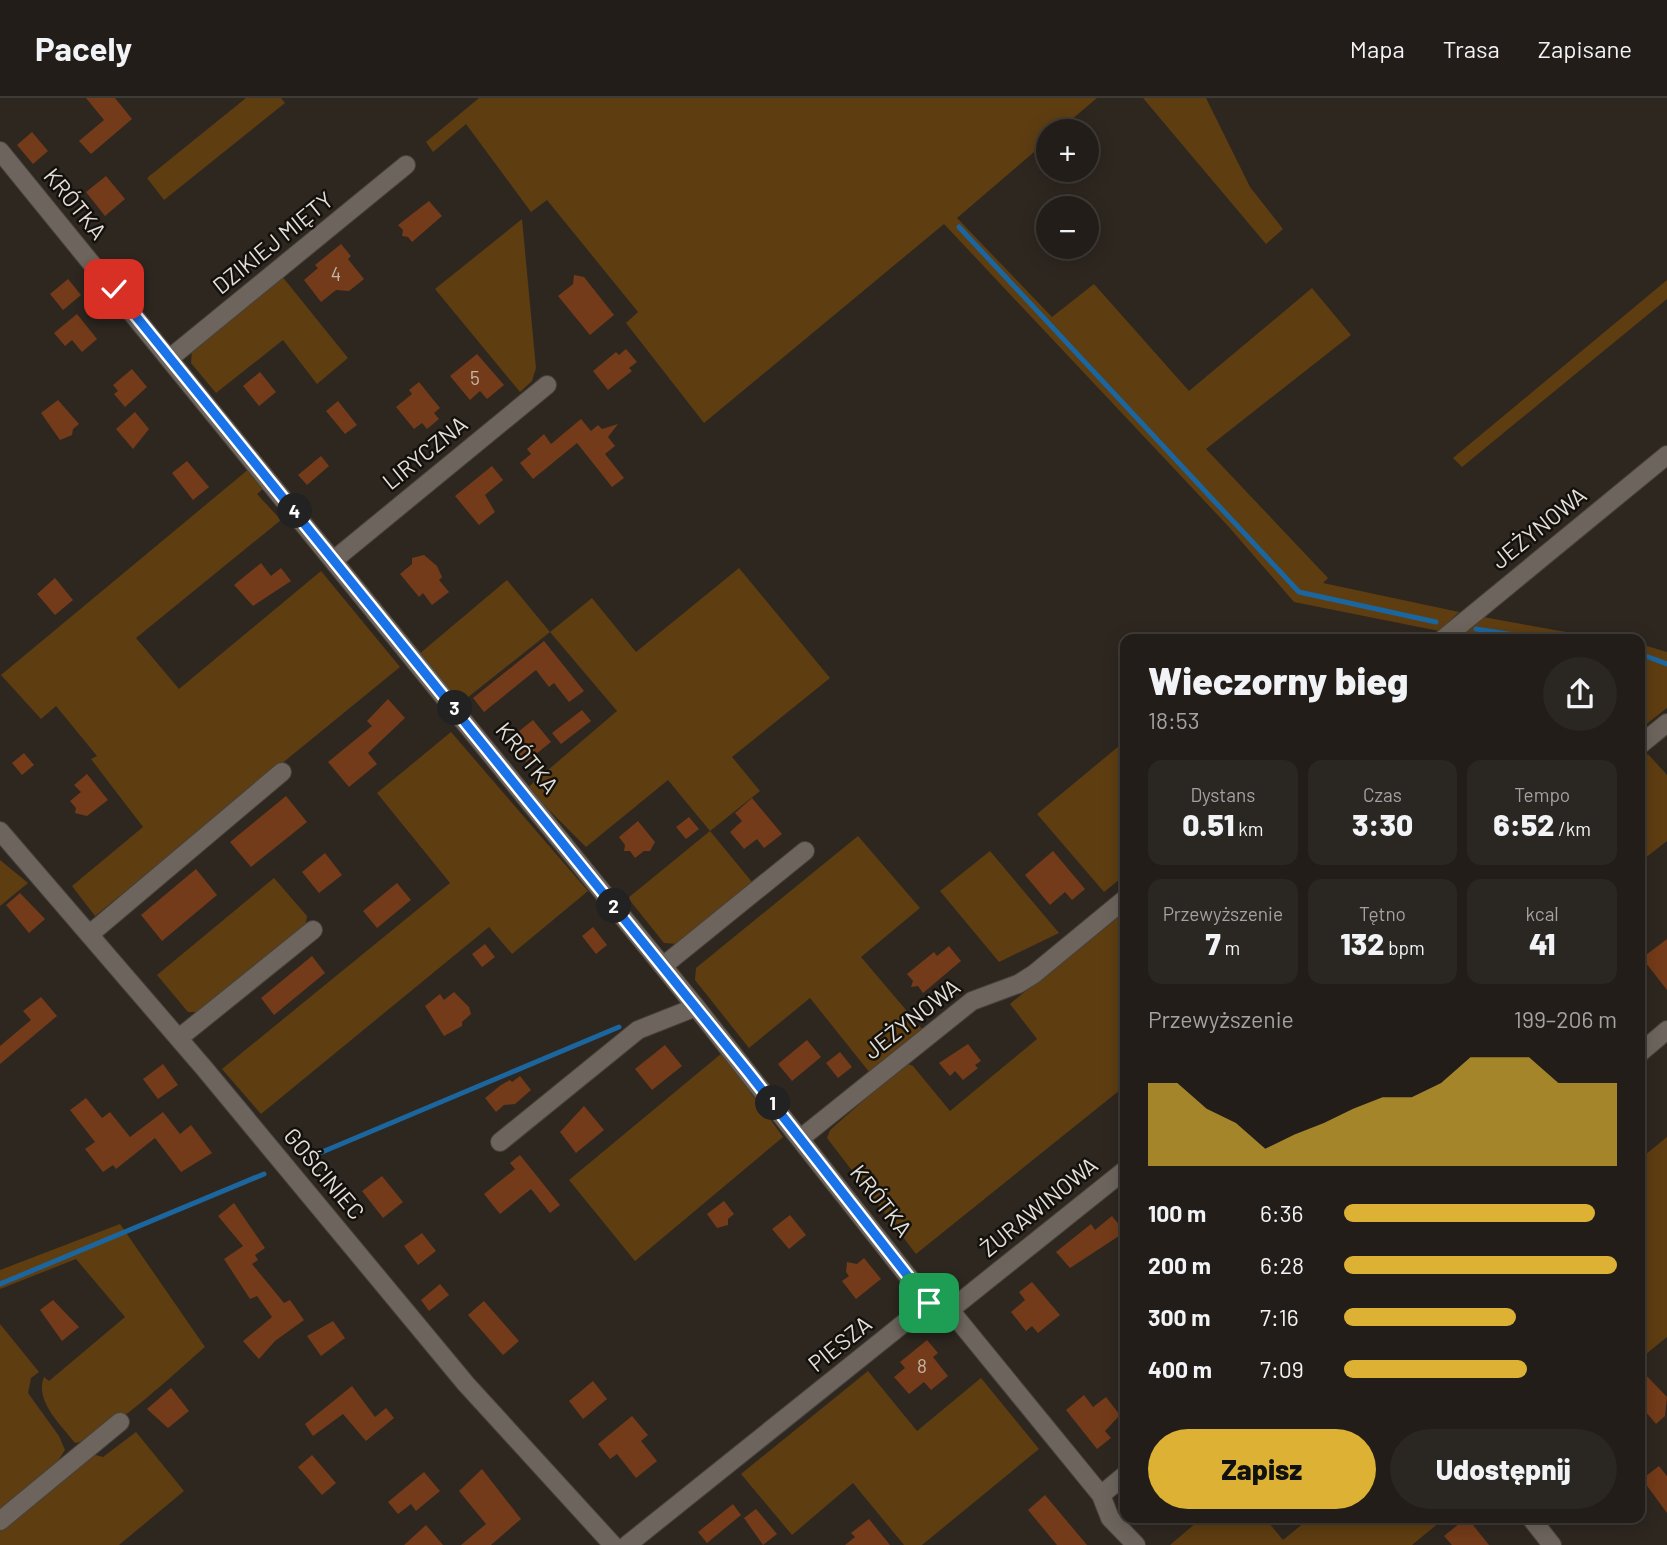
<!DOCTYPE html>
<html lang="pl">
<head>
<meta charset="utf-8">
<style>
	:root { --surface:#221d18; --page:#2a2621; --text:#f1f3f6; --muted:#a2a2a2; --line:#3f3b37; --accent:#ddb133 }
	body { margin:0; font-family:Barlow,sans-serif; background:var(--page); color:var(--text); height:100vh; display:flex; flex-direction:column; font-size:26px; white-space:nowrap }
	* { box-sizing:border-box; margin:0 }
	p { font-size:23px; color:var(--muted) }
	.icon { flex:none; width:38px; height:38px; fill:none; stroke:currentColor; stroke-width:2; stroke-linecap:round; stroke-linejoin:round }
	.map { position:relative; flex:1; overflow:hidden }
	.sheet { position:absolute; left:1120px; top:536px; width:525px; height:889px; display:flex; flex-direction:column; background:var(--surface); border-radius:14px; box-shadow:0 4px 18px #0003,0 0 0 2px var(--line) }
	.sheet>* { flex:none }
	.tools { position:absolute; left:1036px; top:21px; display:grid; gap:14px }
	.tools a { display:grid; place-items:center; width:63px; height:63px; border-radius:50%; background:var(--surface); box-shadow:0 4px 18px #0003,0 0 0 2px var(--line); font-size:35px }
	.pin { position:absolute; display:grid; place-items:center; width:60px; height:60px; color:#fff; margin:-30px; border-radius:14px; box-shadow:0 4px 10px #0006 }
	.km { position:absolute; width:35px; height:35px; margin:-18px; border-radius:50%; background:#222; color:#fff; font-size:19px; line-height:35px; text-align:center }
	.round { display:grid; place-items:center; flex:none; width:74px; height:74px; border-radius:37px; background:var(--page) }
	.overview { display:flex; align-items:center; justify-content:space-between; height:119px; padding:0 28px }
	h1 { font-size:38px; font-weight:800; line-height:52px }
	.stats { display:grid; grid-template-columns:repeat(3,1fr); gap:10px; height:119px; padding:7px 28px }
	.stats div { display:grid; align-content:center; border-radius:14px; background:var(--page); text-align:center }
	.stats b { font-size:30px; font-weight:800 }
	.stats small { font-size:19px; font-weight:400 }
	.stats p { font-size:19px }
	.chart { height:196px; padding:14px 28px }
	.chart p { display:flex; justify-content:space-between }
	.chart svg { width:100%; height:126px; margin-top:7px; fill:var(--accent); opacity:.7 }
	.cta { display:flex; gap:14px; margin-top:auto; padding:14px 28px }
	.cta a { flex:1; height:80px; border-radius:42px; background:var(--accent); color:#111; font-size:28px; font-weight:800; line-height:80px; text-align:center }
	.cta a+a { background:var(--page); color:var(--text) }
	ul { padding:0 28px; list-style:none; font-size:23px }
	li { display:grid; grid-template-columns:112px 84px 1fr; align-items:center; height:52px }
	li i { height:18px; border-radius:9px; background:var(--accent) }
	header { display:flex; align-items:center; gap:42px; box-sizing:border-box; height:98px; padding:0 35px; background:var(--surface); border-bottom:2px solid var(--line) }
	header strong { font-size:33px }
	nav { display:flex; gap:38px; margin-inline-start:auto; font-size:24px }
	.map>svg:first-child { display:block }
	.green { fill:#5e3d11 }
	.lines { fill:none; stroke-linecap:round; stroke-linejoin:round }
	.stream { stroke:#1c669f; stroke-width:5 }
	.building { fill:#733b19 }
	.minor-casing { stroke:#47423b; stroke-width:20 }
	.minor { stroke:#6d655d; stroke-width:18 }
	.route-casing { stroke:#fff; stroke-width:14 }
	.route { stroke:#1a73e8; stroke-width:9 }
	.labels { text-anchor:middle; stroke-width:5; stroke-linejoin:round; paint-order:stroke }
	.number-label { font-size:19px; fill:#c7b6aa }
	.street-label { font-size:23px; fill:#e3dfda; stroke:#14110d }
</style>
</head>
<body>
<header>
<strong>Pacely</strong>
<nav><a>Mapa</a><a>Trasa</a><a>Zapisane</a></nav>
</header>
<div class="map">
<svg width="1667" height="1447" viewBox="0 0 1667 1447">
	<rect width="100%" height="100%" fill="#2e2720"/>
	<!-- green -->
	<path class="green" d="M246,0H281L285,5L164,102L147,80Z
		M479,0H1097L1058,33H1048V42L957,120L1052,219L1094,186L1189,293L1312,190L1351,237L1206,351L1328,480L1323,485L1459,514L1439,533L1294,504L1228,428L944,126L704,325L626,225L638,214L547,102L531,114L466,26L433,54L426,44Z
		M1143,0H1206L1250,89L1283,131L1266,146Z
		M522,121L536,270L532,283L520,294L435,191Z
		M281,177L348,260L317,286L283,242L216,295L191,265L192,251Z
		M1667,182V201L1462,369L1453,360Z
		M250,370L264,390L257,396L281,422L136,540L179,591L321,473L400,569L95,818L72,788L143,729L91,661L97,658L56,608L41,621L1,577Z
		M739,470L830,580L732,659L760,693L710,733L752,784L677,846L664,845L628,800L710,733L668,682L586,749L527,690L617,613L550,534L462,604L418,557L507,482L550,534L592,500L636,554Z
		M1477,518L1605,541H1450Z
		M1640,546L1667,554V610L1640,631Z
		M451,634L588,793L512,856L489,829L261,1016L222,971L450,785L377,695Z
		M1125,643V777L1104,794L1037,716Z
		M1648,656L1667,677V743L1640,764V662Z
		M858,738L920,810L861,859L923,932L870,975L810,900L749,950L695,882L696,870Z
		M990,753L1059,835L999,864L940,793Z
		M0,762L28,785L0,808Z
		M274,780L307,818L305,830L204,914H188L157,877Z
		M1125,810V988L916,1156L827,1040L830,1032L906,965L913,968L950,1013L1037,941L1010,906Z
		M722,955L783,1039L635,1163L569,1082Z
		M1667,1039V1239L1640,1261V1061Z
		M120,1126L205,1249C178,1272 106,1341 75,1345C62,1328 34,1303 44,1279L49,1283L125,1219L76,1161L0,1191V1172Z
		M0,1226L39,1274L31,1280L28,1295L59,1338L65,1352L52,1372L0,1414Z
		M868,1273L917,1333L981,1280L1039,1351L922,1447H904L853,1385L792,1437L741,1376Z
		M136,1334L184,1393L119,1447H0V1431L92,1356L103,1359Z
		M1203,1419H1264L1283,1442L1311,1419H1446L1412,1447H1170Z"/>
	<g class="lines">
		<!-- stream -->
		<path class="stream" d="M959,129L1299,494L1436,524
			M1476,531L1541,541
			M1640,556L1667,566
			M315,1057L619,929
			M0,1186L264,1076"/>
	</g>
	<!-- building -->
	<path class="building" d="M86,0H115L132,21L91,56L79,43L104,22Z
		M32,34L48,53L33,66L17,47Z
		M106,78L125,101L105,118L86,94Z
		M429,103L442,118L412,144L408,139L402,138L403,132L398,127Z
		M341,146L351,158L348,161L364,181L349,193L336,192L321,204L304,182L318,170L315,167Z
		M574,177L584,179L614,217L590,237L558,198L573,186Z
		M68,181L81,197L63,212L50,196Z
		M77,216L97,241L82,254L72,242L65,248L54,235Z
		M626,251L637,264L629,270L632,273L608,292L593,273L616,254L619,257Z
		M477,256L504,287L487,301L480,293L470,302L450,278Z
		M132,271L147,289L125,309L114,296L118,293L113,287Z
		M260,274L276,294L259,308L243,288Z
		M419,284L440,310L434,315L439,321L427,331L422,325L414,331L396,309L412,296L409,292Z
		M58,302L79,326L73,331L72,337L60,342L41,315Z
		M338,303L357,327L345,336L326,313Z
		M135,314L149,331L133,351L116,331Z
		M581,321L591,333L598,327L602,331L618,326L608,339L615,348L605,356L624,380L612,389L577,345L533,381L520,365L531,356L527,351L544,336L551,346Z
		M321,358L329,368L307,387L298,377Z
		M187,363L209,389L193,402L172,375Z
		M492,368L503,382L485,397L495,414L479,427L455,398Z
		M424,457L437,468L442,479L439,482L449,494L432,507L423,495L419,499L400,476L412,466V460Z
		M261,465L271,478L281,470L291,483L253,508L234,487Z
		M55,480L73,502L55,517L37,496Z
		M544,543L584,593L569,604L554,585L549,589L536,572L484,614L473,600Z
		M388,601L405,620L368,655L377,666L349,689L328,664L372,628L367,623Z
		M582,612L591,623L561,646L552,635Z
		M533,622L551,644L526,664L508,642Z
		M24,655L34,667L22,677L12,665Z
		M87,676L108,702L87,718L75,715L76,710L70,703L81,694L74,687Z
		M286,698L307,724L251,769L230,744Z
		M752,700L782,736L764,750L757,741L744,751L730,734L742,723L735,715Z
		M689,719L699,731L686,741L676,729Z
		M638,723L655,744L650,753H644L635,760L630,753H624L625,747L619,739Z
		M1053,753L1085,791L1072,802L1065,794L1050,807L1025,777Z
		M325,755L342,777L319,795L302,774Z
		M196,771L217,797L162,843L141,817Z
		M397,785L411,802L377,830L363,813Z
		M20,795L45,821L29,835L6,807Z
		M593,829L607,847L596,856L582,838Z
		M1667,841V892L1642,860Z
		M485,846L495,859L482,869L472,856Z
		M949,848L961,863L923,895L918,888L911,889L913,883L907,876L934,854L937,858Z
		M312,858L325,875L274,917L261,900Z
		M454,894L469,909L471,916L462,924V928L444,938L425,908L440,896L444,902Z
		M41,899L57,918L0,966V948L31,922L23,913Z
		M807,942L821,959L792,983L778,966Z
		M968,946L981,963L975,967L978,970L963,982L955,973L950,978L939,965Z
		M665,947L682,968L652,992L635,971Z
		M840,954L852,969L838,980L826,965Z
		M163,966L178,987L158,1001L143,981Z
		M520,978L531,992L515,1006L504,1007L496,1014L485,1000L501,987L510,982L512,984Z
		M86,1000L102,1020L110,1014L130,1039L163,1014L180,1036L191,1027L212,1055L181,1074L155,1040L116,1071L113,1067L103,1074L85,1051L95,1044L70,1012Z
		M584,1008L604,1032L576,1055L560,1034Z
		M520,1057L560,1107L550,1115L531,1091L500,1116L484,1096L515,1071L510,1065Z
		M382,1078L403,1104L383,1120L362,1093Z
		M724,1103L734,1116L728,1121V1127L717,1130L707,1116Z
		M234,1105L265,1150L255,1157L258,1162L252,1166L284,1205L290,1202L304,1222L275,1243L259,1261L243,1243L272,1219L257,1198L250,1201L224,1161L243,1148L218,1118Z
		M790,1117L806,1137L789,1151L772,1131Z
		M1112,1118L1125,1134L1070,1170L1056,1154L1091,1126L1095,1132Z
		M422,1135L436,1153L418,1167L404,1148Z
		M864,1160L881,1181L856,1201L842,1183L849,1178L846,1174L847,1164L857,1166Z
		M1032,1184L1060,1217L1038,1235L1032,1228L1026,1233L1011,1214L1025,1202L1019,1194Z
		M440,1186L449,1197L429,1213L421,1202Z
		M53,1202L79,1229L62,1243L40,1212Z
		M484,1203L519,1243L503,1257L468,1217Z
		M333,1223L345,1240L321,1258L307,1238Z
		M927,1242L938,1255L933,1259L948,1278L931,1292L924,1284L909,1296L894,1279L905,1270L900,1264Z
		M1640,1271L1667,1299L1665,1318L1656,1326L1640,1307Z
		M593,1283L607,1301L583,1321L569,1303Z
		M352,1288L375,1319L386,1310L394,1320L366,1343L343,1316L313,1338L305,1326Z
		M171,1290L189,1313L168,1330L147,1311Z
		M1084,1297L1093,1309L1106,1299L1120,1317L1105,1333L1111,1340L1097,1351L1066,1312Z
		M632,1318L648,1337L641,1343L657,1363L636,1380L617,1356L610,1361L598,1346Z
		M312,1357L336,1385L322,1397L298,1369Z
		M1659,1368L1667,1378V1415L1642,1381Z
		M482,1371L521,1421L491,1447H461L486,1426L459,1393Z
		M424,1374L440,1393L416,1413L411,1406L398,1416L388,1404Z
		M1045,1397L1087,1447H1057L1028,1412Z
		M733,1406L741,1417L707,1445L698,1434Z
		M756,1411L777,1436L763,1447L744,1420Z
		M869,1421L890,1447H845L855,1439L851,1435Z
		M1465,1421L1473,1427L1489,1447H1452L1444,1438Z
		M426,1427L443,1447H404Z"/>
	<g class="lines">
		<!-- minor casing -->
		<g class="minor-casing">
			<path id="minor" d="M0,53L696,909L929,1205
				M170,260L406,67
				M335,461L547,287
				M1443,541L1667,357
				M1640,647L1667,625
				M0,733L204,970L466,1286L613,1447
				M90,836L282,674
				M663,868L805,753
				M179,940L313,832
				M1640,955L1667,932
				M801,1040L972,903L1018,886L1034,876L1125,801
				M500,1044L638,932L696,909
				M929,1205L950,1212L1101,1397L1110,1420L1136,1447
				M950,1212L1125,1072
				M1101,1397L1125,1377
				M1530,1419L1552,1447
				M0,1423L120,1324
				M627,1447L929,1205"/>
		</g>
		<!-- minor -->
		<use href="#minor" class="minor"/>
	</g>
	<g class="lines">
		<!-- route casing -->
		<g class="route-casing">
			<path id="route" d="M114,191L748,974L929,1205"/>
		</g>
		<!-- route -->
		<use href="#route" class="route"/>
	</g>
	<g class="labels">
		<!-- number labels -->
		<g class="number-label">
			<text x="336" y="183">4</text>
			<text x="475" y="287">5</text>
			<text x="922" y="1275">8</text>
		</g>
		<!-- street labels -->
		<g class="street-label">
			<text transform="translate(75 106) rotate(51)" y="8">KRÓTKA</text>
			<text transform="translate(273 145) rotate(-39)" y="8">DZIKIEJ MIĘTY</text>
			<text transform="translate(425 355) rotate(-39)" y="8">LIRYCZNA</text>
			<text transform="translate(1539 430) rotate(-39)" y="8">JEŻYNOWA</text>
			<text transform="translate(527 660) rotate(51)" y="8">KRÓTKA</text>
			<text transform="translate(912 921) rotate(-38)" y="8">JEŻYNOWA</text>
			<text transform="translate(324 1076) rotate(50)" y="8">GOŚCINIEC</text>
			<text transform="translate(881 1103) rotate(52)" y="8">KRÓTKA</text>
			<text transform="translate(1039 1109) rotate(-39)" y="8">ŻURAWINOWA</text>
			<text transform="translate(840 1246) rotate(-39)" y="8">PIESZA</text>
		</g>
	</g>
</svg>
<div class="tools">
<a>+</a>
<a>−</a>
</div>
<div class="pin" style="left:929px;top:1205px;background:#1e9e55"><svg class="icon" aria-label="arrive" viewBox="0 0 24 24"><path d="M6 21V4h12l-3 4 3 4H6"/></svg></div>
<div class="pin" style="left:114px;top:191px;background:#d93025"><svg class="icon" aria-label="check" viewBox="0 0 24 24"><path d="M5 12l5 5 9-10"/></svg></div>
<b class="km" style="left:773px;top:1005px">1</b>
<b class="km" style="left:614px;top:808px">2</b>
<b class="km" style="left:455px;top:610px">3</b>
<b class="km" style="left:295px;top:413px">4</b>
<section class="sheet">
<div class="overview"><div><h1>Wieczorny bieg</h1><p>18:53</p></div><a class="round"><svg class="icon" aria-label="share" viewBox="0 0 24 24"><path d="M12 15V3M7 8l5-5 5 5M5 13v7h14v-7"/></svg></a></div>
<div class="stats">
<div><p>Dystans</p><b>0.51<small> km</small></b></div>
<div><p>Czas</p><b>3:30</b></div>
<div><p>Tempo</p><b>6:52<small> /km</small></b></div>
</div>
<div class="stats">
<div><p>Przewyższenie</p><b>7<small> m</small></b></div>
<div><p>Tętno</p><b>132<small> bpm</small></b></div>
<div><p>kcal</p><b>41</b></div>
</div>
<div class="chart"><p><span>Przewyższenie</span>199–206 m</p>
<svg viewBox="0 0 160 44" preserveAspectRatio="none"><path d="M0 44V15L10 15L20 24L30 29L40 38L50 33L60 29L70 24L80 20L90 20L100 15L110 6L120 6L130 6L140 15L150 15L160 15V44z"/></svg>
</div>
<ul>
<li><b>100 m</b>6:36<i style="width:92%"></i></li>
<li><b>200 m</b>6:28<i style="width:100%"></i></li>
<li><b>300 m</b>7:16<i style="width:63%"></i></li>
<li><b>400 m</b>7:09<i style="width:67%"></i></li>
</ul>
<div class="cta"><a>Zapisz</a><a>Udostępnij</a></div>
</section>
</div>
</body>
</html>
